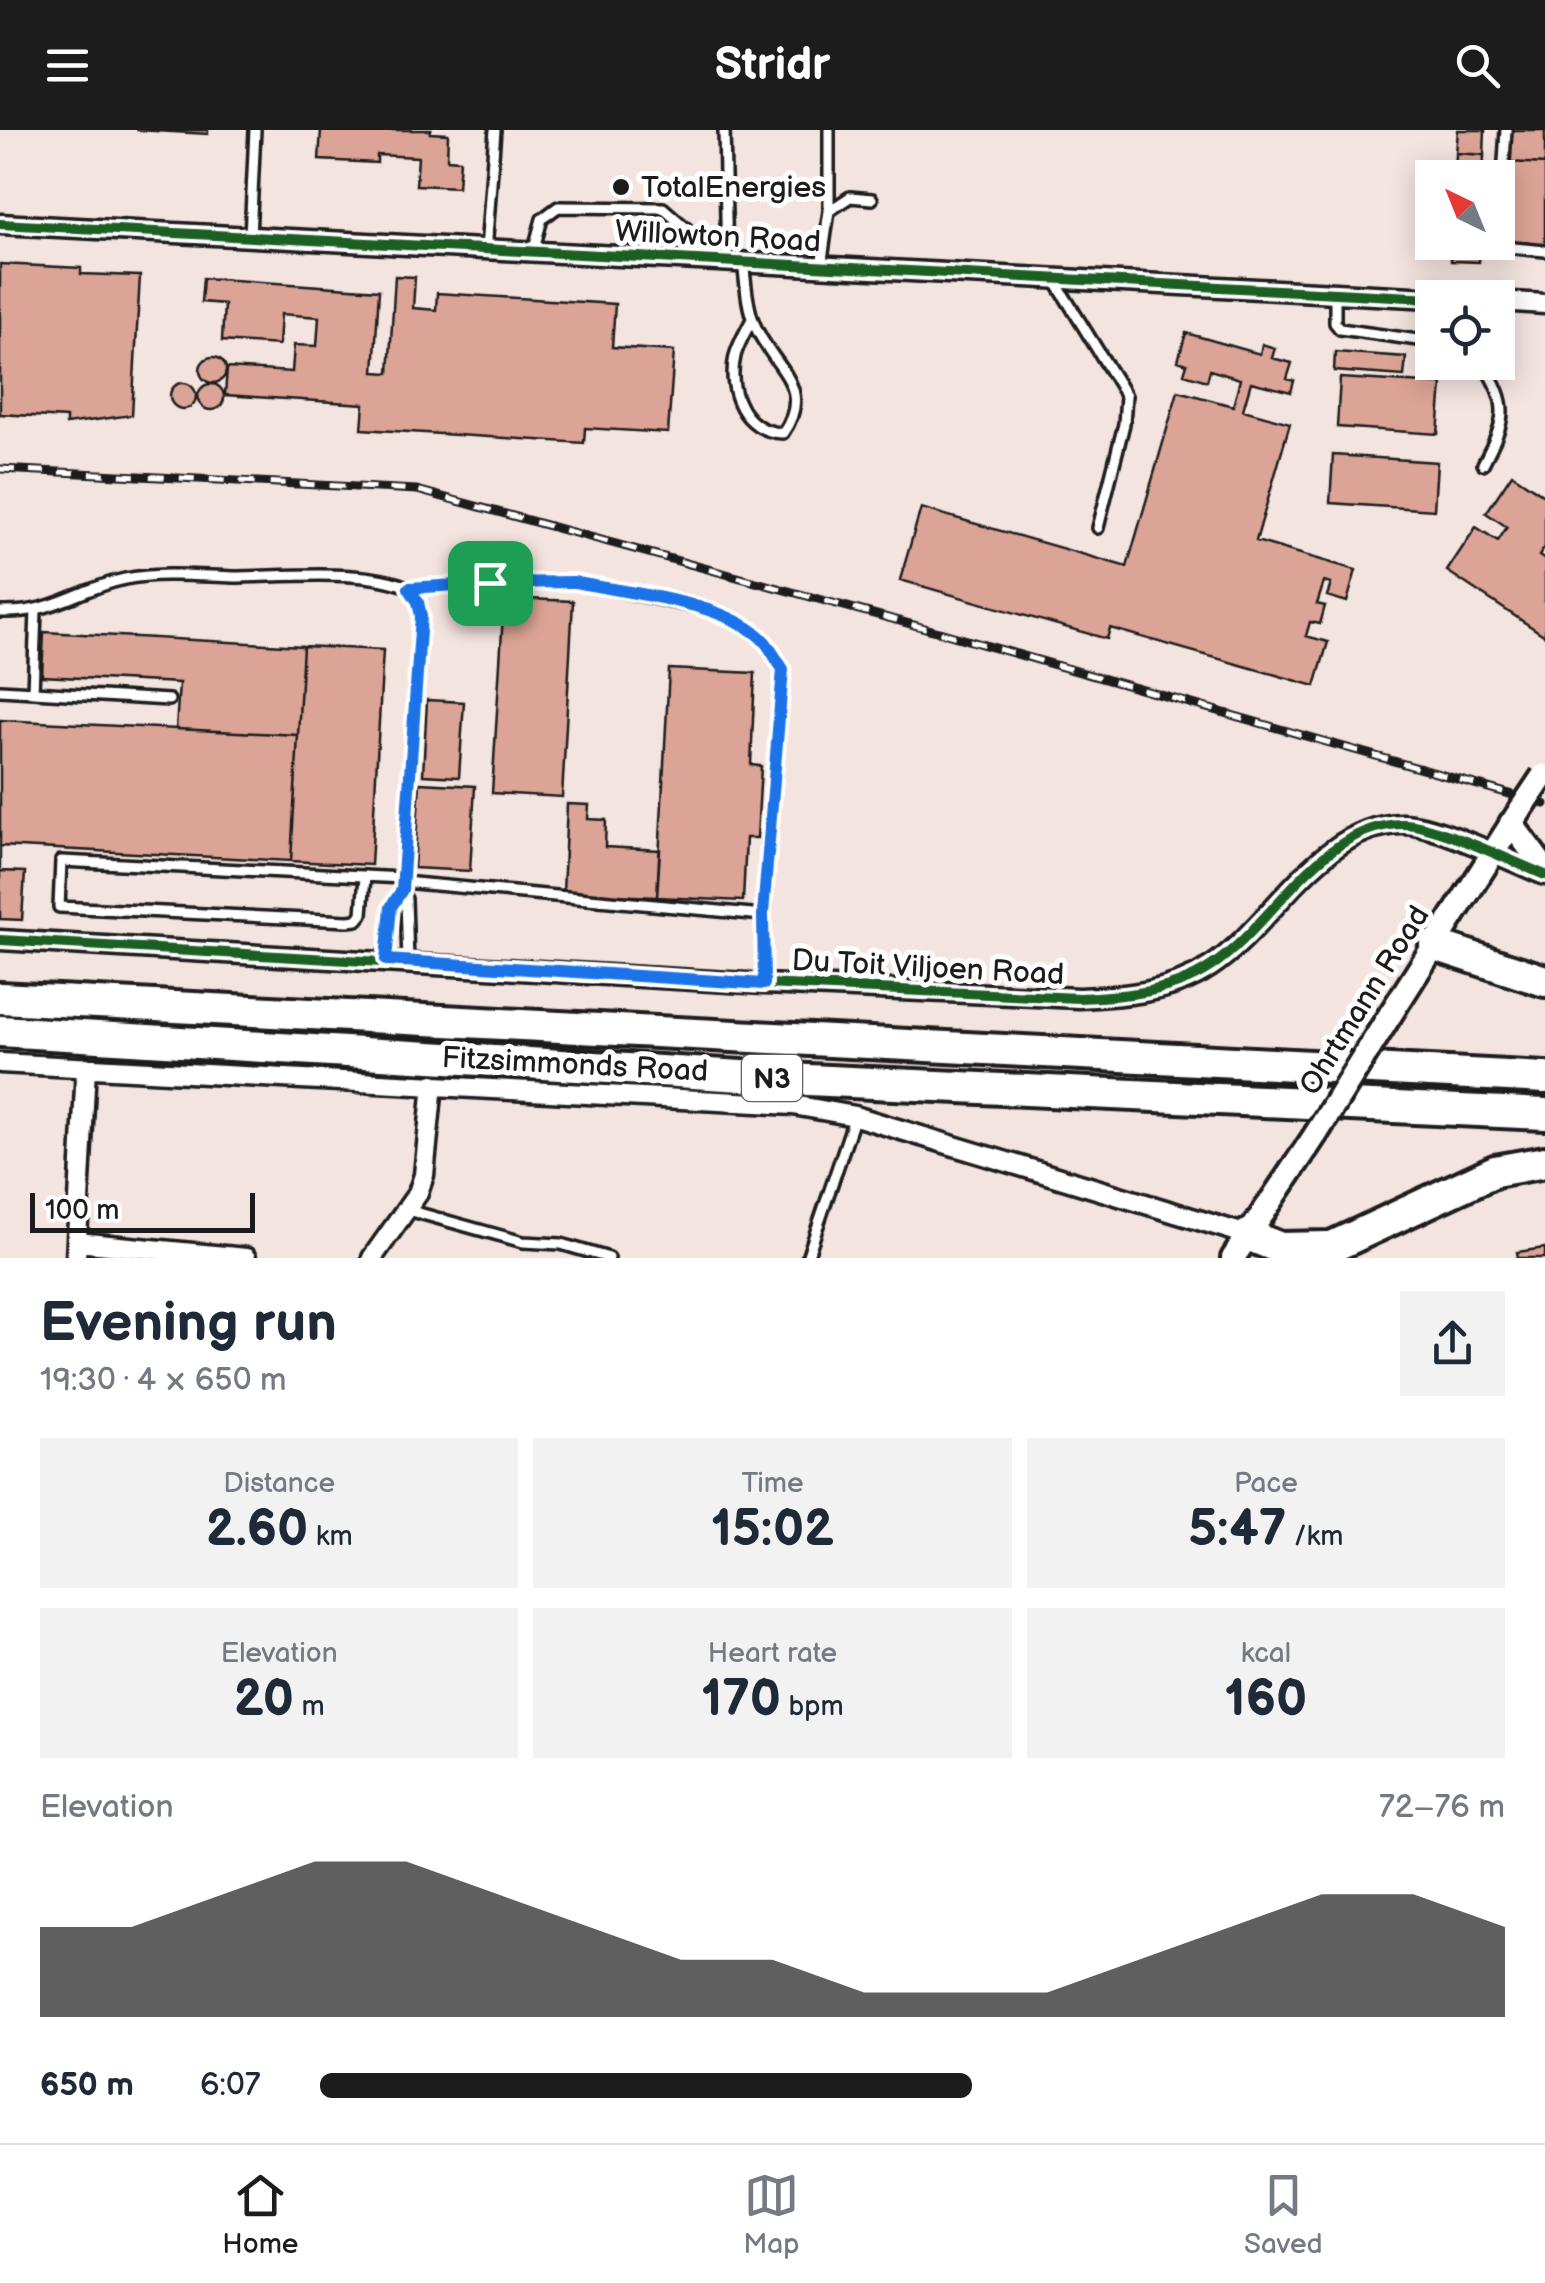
<!DOCTYPE html>
<html lang="en">
<head>
<meta charset="utf-8">
<style>
	:root { --surface:#fff; --page:#f2f2f3; --text:#1f2937; --muted:#747a83; --line:#e0e1e3; --accent:#1c1c1c }
	body { margin:0; font-family:"Balsamiq Sans",sans-serif; background:var(--page); color:var(--text); height:100vh; display:flex; flex-direction:column; font-size:38px; white-space:nowrap }
	* { box-sizing:border-box; margin:0 }
	p { font-size:32px; color:var(--muted) }
	.icon { flex:none; width:55px; height:55px; fill:none; stroke:currentColor; stroke-width:2; stroke-linecap:round; stroke-linejoin:round }
	.map { position:relative; height:1128px; overflow:hidden }
	.details { display:flex; flex-direction:column; background:var(--surface); flex:1 }
	.details>* { flex:none }
	.needle { width:65px; rotate:317deg }
	.tools { position:absolute; left:1415px; top:30px; display:grid; gap:20px }
	.tools a { display:grid; place-items:center; width:100px; height:100px; border-radius:0px; background:var(--surface); box-shadow:0 5px 25px #0003; font-size:50px }
	.scale { position:absolute; left:30px; bottom:25px; width:225px; box-sizing:border-box; padding-left:10px; border:5px solid #1c1c1c; border-top:0; font-size:28px; line-height:35px; white-space:nowrap; color:#1c1c1c; -webkit-text-stroke:8px #fff; paint-order:stroke }
	.pin { position:absolute; display:grid; place-items:center; width:85px; height:85px; color:#fff; margin:-42px; border-radius:20px; box-shadow:0 5px 15px #0006 }
	.round { display:grid; place-items:center; flex:none; width:105px; height:105px; border-radius:0px; background:var(--page) }
	.headline { display:flex; align-items:center; justify-content:space-between; height:170px; padding:0 40px }
	h1 { font-size:55px; font-weight:700; line-height:75px }
	.metrics { display:grid; grid-template-columns:repeat(3,1fr); gap:15px; height:170px; padding:10px 40px }
	.metrics div { display:grid; align-content:center; border-radius:0px; background:var(--page); text-align:center }
	.metrics b { font-size:50px; font-weight:700 }
	.metrics small { font-size:28px; font-weight:400 }
	.metrics p { font-size:28px }
	.chart { height:280px; padding:20px 40px }
	.chart p { display:flex; justify-content:space-between }
	.chart svg { width:100%; height:180px; margin-top:10px; fill:var(--accent); opacity:.7 }
	ul { padding:0 40px; list-style:none; font-size:32px }
	li { display:grid; grid-template-columns:160px 120px 1fr; align-items:center; height:75px }
	li i { height:25px; border-radius:12px; background:var(--accent) }
	header { display:flex; justify-content:space-between; align-items:center; height:130px; padding:0 40px; background:var(--accent); color:#fff; font-size:45px; font-weight:700 }
	.dock { display:flex; justify-content:space-around; align-items:center; height:140px; border-top:2px solid var(--line); background:var(--surface); font-size:28px; color:var(--muted) }
	.dock a { display:grid; justify-items:center; gap:5px }
	.dock .on { color:var(--accent) }
	.map>svg:first-child { display:block }
	.building { fill:#dca496; stroke:#1c1c1c; stroke-width:2.5 }
	.lines { fill:none; stroke-linecap:round; stroke-linejoin:round }
	.lane-casing { stroke:#1c1c1c; stroke-width:16 }
	.street-casing { stroke:#1c1c1c; stroke-width:25 }
	.secondary-casing { stroke:#1c1c1c; stroke-width:30 }
	.highway-casing { stroke:#1c1c1c; stroke-width:38 }
	.lane { stroke:#fff; stroke-width:9 }
	.street { stroke:#fff; stroke-width:18 }
	.secondary { stroke:#fff; stroke-width:22 }
	.highway { stroke:#fff; stroke-width:30 }
	.rail-casing { stroke:#1c1c1c; stroke-width:9 }
	.rail { stroke:#fff; stroke-width:5; stroke-dasharray:15; stroke-linecap:butt }
	.secondary-bridge-casing { stroke:#1c1c1c; stroke-width:30; stroke-linecap:butt }
	.secondary-bridge { stroke:#fff; stroke-width:22 }
	.cycleway-casing { stroke:#fff; stroke-width:16 }
	.cycleway { stroke:#1b5e20; stroke-width:10 }
	.route-casing { stroke:#fff; stroke-width:20 }
	.route { stroke:#1a73e8; stroke-width:12 }
	.poi-dot { fill:#1c1c1c; stroke:#fff; stroke-width:4 }
	.labels { text-anchor:middle; stroke-width:10; stroke-linejoin:round; paint-order:stroke }
	.shield { fill:#fff; stroke:#606060; stroke-width:2.5 }
	.shield-label { font-size:28px; font-weight:bold; fill:#1c1c1c }
	.poi-label { font-size:30px; fill:#1c1c1c; stroke:#fff; text-anchor:start }
	.street-label { font-size:30px; fill:#1c1c1c; stroke:#fff }
</style>
</head>
<body>
<header><svg class="icon" aria-label="menu" viewBox="0 0 24 24"><path d="M4 6h16M4 12h16M4 18h16"/></svg>Stridr<svg class="icon" aria-label="search" viewBox="0 0 24 24"><circle cx="10" cy="10" r="6"/><path d="M15 15l6 6"/></svg></header>
<div class="map">
<svg width="1545" height="1128" viewBox="0 0 1545 1128">
	<rect width="100%" height="100%" fill="#f4e4e0"/>
	<filter id="ink" filterUnits="userSpaceOnUse"><feTurbulence type="fractalNoise" baseFrequency=".01" numOctaves="2"/><feDisplacementMap in="SourceGraphic" scale="20" xChannelSelector="R" yChannelSelector="G"/><feConvolveMatrix kernelMatrix="1 2 1 2 8 2 1 2 1" color-interpolation-filters="sRGB"/></filter>
	<g filter="url(#ink)">
		<!-- building -->
		<path class="building" d="M136,0H208V4Z
			M321,0H431L430,3L448,4L447,29L460,30L458,57L416,55L418,27L377,25V33L319,30Z
			M1458,0H1485L1484,25L1456,23Z
			M1509,0H1545V34L1508,32Z
			M1456,23L1484,25L1483,48H1455Z
			M1508,32L1545,34V116L1503,114Z
			M1452,112H1480L1479,132L1451,131Z
			M0,134L81,138V144L140,146L132,285L66,294V288L0,284Z
			M395,146L415,147L413,178L436,180L437,163L615,174L612,217L674,221L668,303L585,298L584,313L362,299L364,274L225,265L227,238L292,242L294,215L317,216L319,187L281,184L279,215L222,211L224,174L201,172L203,148L379,160L374,242L389,243Z
			M1186,203L1260,224L1262,214L1275,218L1272,228L1292,233L1287,249L1294,251L1291,262L1251,252L1243,280L1290,293L1256,411L1356,440L1347,472L1327,466L1331,454L1324,452L1317,474L1325,476L1320,494L1310,492L1306,506L1328,512L1315,556L1110,498L1107,509L900,450L921,378L1127,437L1178,261L1233,276L1240,249L1210,240L1207,251L1184,244L1187,234L1178,231Z
			M1335,222L1406,227L1404,246L1334,241Z
			M200 240a13 13 0 1 1 26 0a13 13 0 1 1-26 0Z
			M1340,248L1442,254L1438,304L1337,297Z
			M170 266a13 13 0 1 1 26 0a13 13 0 1 1-26 0Z
			M198 267a13 13 0 1 1 26 0a13 13 0 1 1-26 0Z
			M1333,325L1437,332L1434,380L1330,373Z
			M1512,344L1545,366V417L1539,426L1545,430V506L1447,441L1476,397L1498,411L1507,397L1486,383Z
			M504,468L573,471L562,667L492,663Z
			M44,502L303,516L298,605L176,599L179,553L42,546Z
			M303,516L383,520L371,735L291,731Z
			M669,539L755,543L751,635L761,636L757,708H746L743,771L657,767Z
			M427,570L464,572L459,647L423,645Z
			M0,590L298,605L291,731L0,716Z
			M420,653L475,656L470,741L414,738Z
			M567,674L589,675L588,689L606,690L605,717L660,720L657,767L563,763Z
			M0,716V741L25,742L22,790L0,789Z
			M1545,1118V1128H1518L1517,1122Z"/>
		<g class="lines">
			<!-- lane casing -->
			<g class="lane-casing">
				<path id="lane" d="M724,0L727,131
					M1506,0L1499,110L1504,117L1545,121
					M829,81V0
					M250,107L255,0
					M486,120L495,0
					M533,122L542,89L558,77L663,78L694,105L711,130
					M743,132C746,152 746,174 754,193C770,236 816,255 783,303C744,302 727,262 735,226C738,214 746,201 752,189
					M821,137L829,81L850,67L872,69
					M1055,151L1126,266L1124,294L1098,398
					M1335,165V193L1340,199L1432,212
					M1482,232C1511,277 1506,289 1483,334
					M0,482C55,484 77,459 125,449C160,442 198,446 233,447C282,447 367,438 409,458L418,472L421,486L402,761L406,769L408,832
					M0,560L169,570
					M33,562L36,481
					M365,746L362,784L357,790L348,791L59,777L61,731L403,748
					M403,752L763,785L783,539L765,512L741,493L709,480L575,452L491,453L409,458
					M763,785L764,854
					M387,830L391,777L402,761
					M408,1080L523,1112L561,1114L609,1128
					M807,1128L855,986"/>
			</g>
			<!-- street casing -->
			<g class="street-casing">
				<path id="street" d="M0,94L1432,168
					M1498,171L1545,174
					M0,810L764,854L1079,868C1124,866 1171,863 1210,837C1273,796 1319,695 1402,694C1433,693 1513,732 1545,745
					M0,933L793,975L855,986L1248,1105
					M77,1112L246,1128
					M76,1128L86,937
					M372,1128L418,1063L424,1045L433,954"/>
			</g>
			<!-- secondary casing -->
			<g class="secondary-casing">
				<path id="secondary" d="M1511,693L1545,739
					M1390,885L1521,679
					M1233,1128L1316,1004"/>
			</g>
			<!-- highway casing -->
			<g class="highway-casing">
				<path id="highway" d="M1435,815L1545,851
					M0,868L1545,948
					M0,901L808,950L1545,984
					M1248,1105L1280,1118L1328,1117
					M1308,1128L1495,1041L1545,1032"/>
			</g>
			<!-- lane -->
			<use href="#lane" class="lane"/>
			<!-- street -->
			<use href="#street" class="street"/>
			<!-- secondary -->
			<use href="#secondary" class="secondary"/>
			<!-- highway -->
			<use href="#highway" class="highway"/>
			<!-- rail casing -->
			<g class="rail-casing">
				<path id="rail" d="M0,339L417,360L925,498L1545,674"/>
			</g>
			<!-- rail -->
			<use href="#rail" class="rail"/>
			<!-- secondary-bridge casing -->
			<g class="secondary-bridge-casing">
				<path id="secondary-bridge" d="M1521,679L1543,646
					M1316,1004L1390,885"/>
			</g>
			<!-- secondary-bridge -->
			<use href="#secondary-bridge" class="secondary-bridge"/>
			<!-- cycleway casing -->
			<g class="cycleway-casing">
				<path id="cycleway" d="M0,94L1432,168
					M0,810L764,854L1079,868C1124,866 1171,863 1210,837C1273,796 1319,695 1402,694C1433,693 1513,732 1545,745"/>
			</g>
			<!-- cycleway -->
			<use href="#cycleway" class="cycleway"/>
		</g>
	</g>
	<g class="lines" filter="url(#ink)">
		<!-- route casing -->
		<g class="route-casing">
			<path id="route" d="M574,452C627,463 731,472 766,513C772,521 777,531 783,539L763,784L764,854L386,830L391,777L402,760L421,486L418,472L409,458L490,453Z"/>
		</g>
		<!-- route -->
		<use href="#route" class="route"/>
	</g>
	<!-- markers -->
	<circle class="poi-dot" cx="621" cy="57" r="10"/>
	<g class="labels">
		<!-- shield labels -->
		<rect class="shield" x="742" y="925" width="60" height="46" rx="8"/>
		<g class="shield-label">
			<text x="772" y="958">N3</text>
		</g>
		<!-- poi labels -->
		<g class="poi-label">
			<text x="641" y="67">TotalEnergies</text>
		</g>
		<!-- street labels -->
		<g class="street-label">
			<text transform="translate(718 106) rotate(3)" y="10">Willowton Road</text>
			<text transform="translate(928 837) rotate(3)" y="10">Du Toit Viljoen Road</text>
			<text transform="translate(1364 870) rotate(-58)" y="10">Ohrtmann Road</text>
			<text transform="translate(575 934) rotate(3)" y="10">Fitzsimmonds Road</text>
		</g>
	</g>
</svg>
<div class="tools">
<a><svg class="needle" viewBox="-14 -14 28 28"><path d="M0-13l5 13h-10z" fill="#e53935"/><path d="M0 13l5-13h-10z" fill="#747a83"/></svg></a>
<a><svg class="icon" aria-label="locate" viewBox="0 0 24 24"><circle cx="12" cy="12" r="6"/><path d="M12 2v4M12 18v4M2 12h4M18 12h4"/></svg></a>
</div>
<div class="scale">100 m</div>
<div class="pin" style="left:490px;top:453px;background:#1e9e55"><svg class="icon" aria-label="arrive" viewBox="0 0 24 24"><path d="M6 21V4h12l-3 4 3 4H6"/></svg></div>
</div>
<section class="details">
<div class="headline"><div><h1>Evening run</h1><p>19:30 · 4 × 650 m</p></div><a class="round"><svg class="icon" aria-label="share" viewBox="0 0 24 24"><path d="M12 15V3M7 8l5-5 5 5M5 13v7h14v-7"/></svg></a></div>
<div class="metrics">
<div><p>Distance</p><b>2.60<small> km</small></b></div>
<div><p>Time</p><b>15:02</b></div>
<div><p>Pace</p><b>5:47<small> /km</small></b></div>
</div>
<div class="metrics">
<div><p>Elevation</p><b>20<small> m</small></b></div>
<div><p>Heart rate</p><b>170<small> bpm</small></b></div>
<div><p>kcal</p><b>160</b></div>
</div>
<div class="chart"><p><span>Elevation</span>72–76 m</p>
<svg viewBox="0 0 160 44" preserveAspectRatio="none"><path d="M0 44V22L10 22L20 14L30 6L40 6L50 14L60 22L70 30L80 30L90 38L100 38L110 38L120 30L130 22L140 14L150 14L160 22V44z"/></svg>
</div>
<ul>
<li><b>650 m</b>6:07<i style="width:55%"></i></li>
</ul>
</section>
<nav class="dock">
<a class="on"><svg class="icon" aria-label="home" viewBox="0 0 24 24"><path d="M3 11l9-7 9 7M6 9v11h12V9"/></svg>Home</a>
<a><svg class="icon" aria-label="map" viewBox="0 0 24 24"><path d="M3 6l6-2 6 2 6-2v14l-6 2-6-2-6 2zM9 4v14M15 6v14"/></svg>Map</a>
<a><svg class="icon" aria-label="saved" viewBox="0 0 24 24"><path d="M7 4h10v16l-5-4-5 4z"/></svg>Saved</a>
</nav>
</body>
</html>
